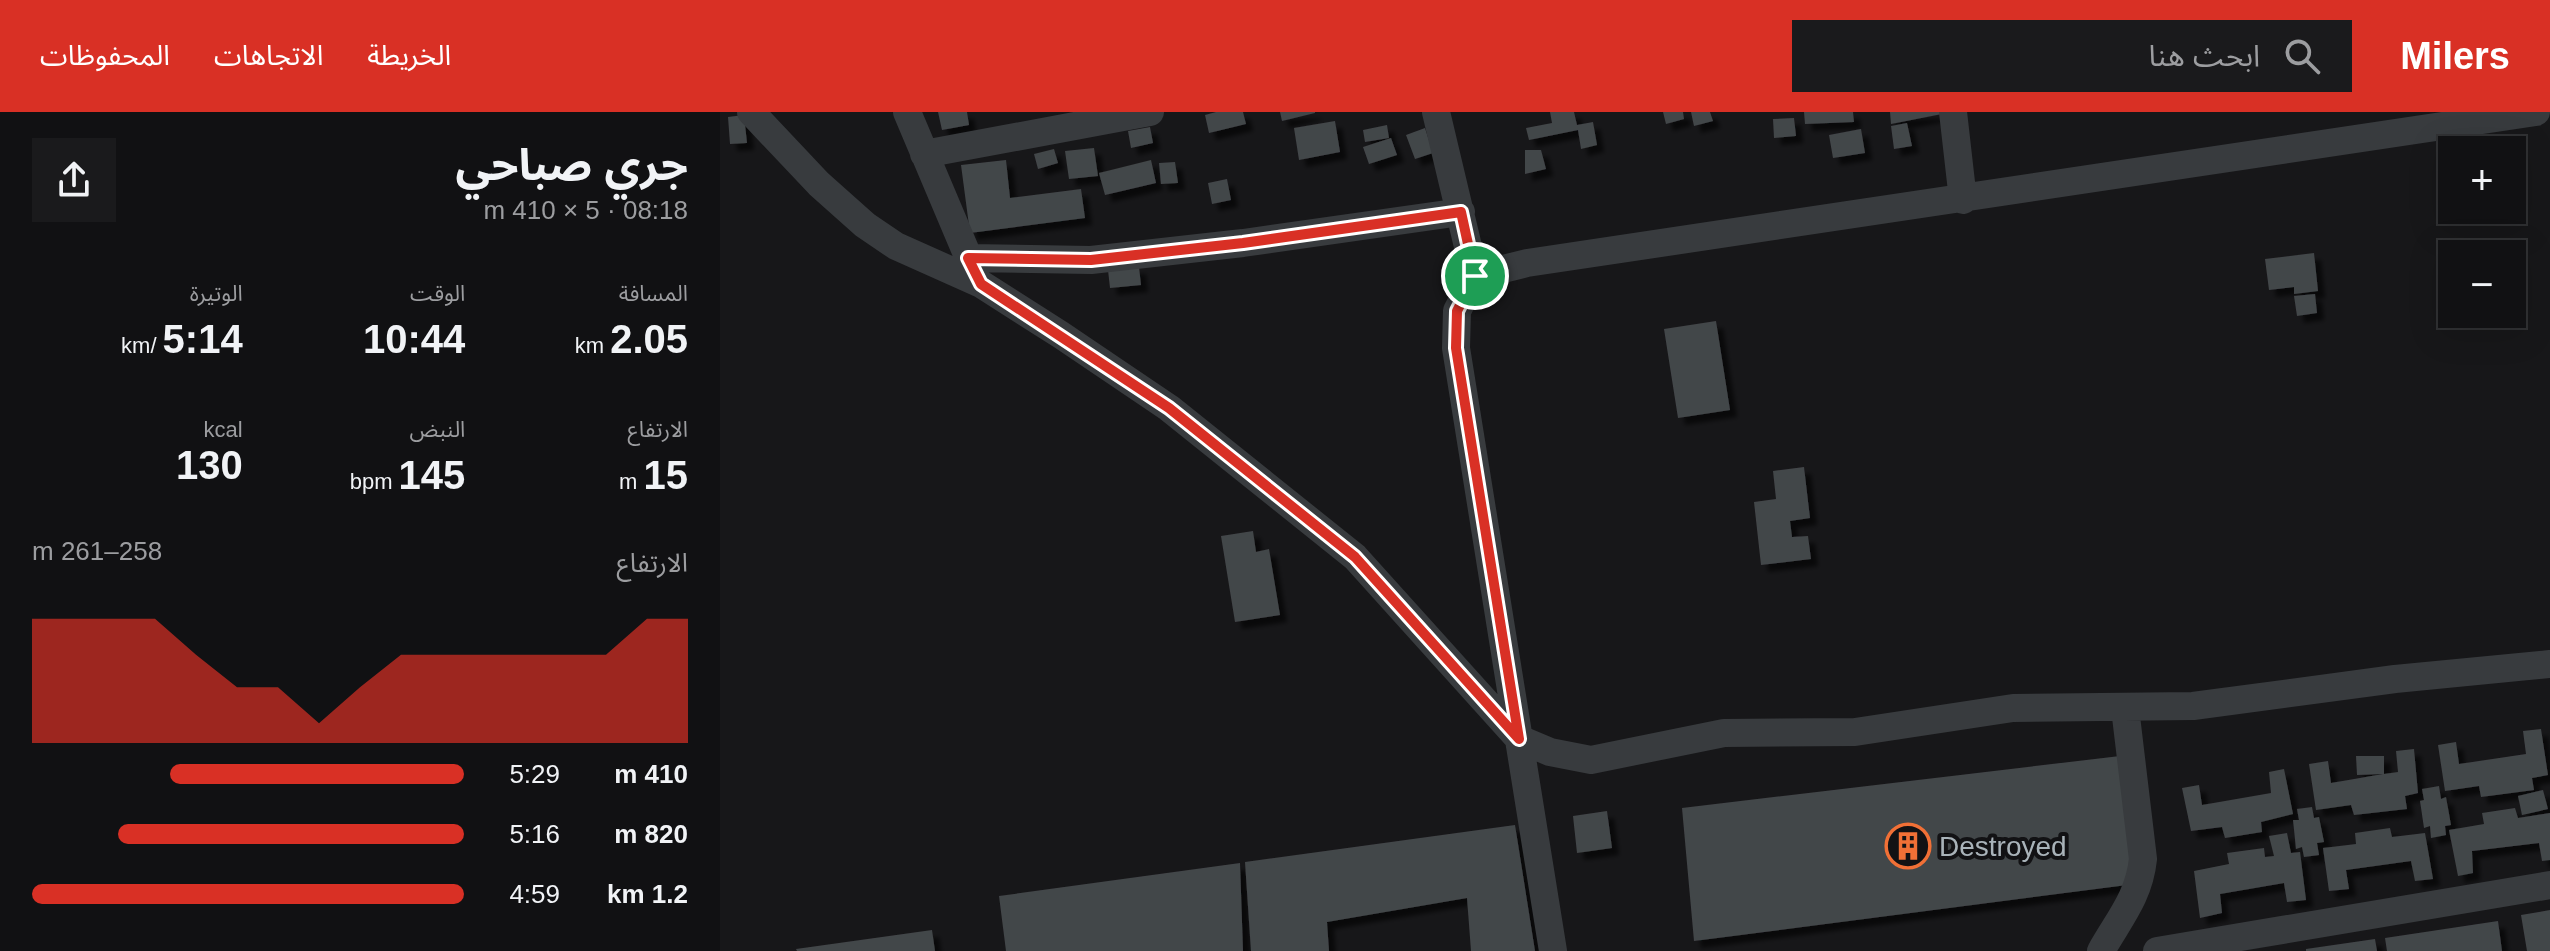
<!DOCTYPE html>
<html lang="ar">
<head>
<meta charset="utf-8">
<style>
	:root { --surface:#111113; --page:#1a1a1c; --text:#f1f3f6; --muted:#9c9da0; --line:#303133; --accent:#d93025 }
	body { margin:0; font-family:Helvetica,"Noto Sans Arabic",sans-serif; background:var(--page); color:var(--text); direction:rtl; height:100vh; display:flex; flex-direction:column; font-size:30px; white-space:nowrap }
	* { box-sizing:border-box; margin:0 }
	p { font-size:26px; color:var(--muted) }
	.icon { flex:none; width:44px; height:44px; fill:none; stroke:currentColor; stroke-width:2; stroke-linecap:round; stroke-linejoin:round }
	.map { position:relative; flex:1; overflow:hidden; direction:ltr }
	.side { display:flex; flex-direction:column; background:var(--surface); width:720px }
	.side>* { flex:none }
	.controls { position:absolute; left:1718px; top:24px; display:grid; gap:16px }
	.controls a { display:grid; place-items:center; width:88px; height:88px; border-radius:0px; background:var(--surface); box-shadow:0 8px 32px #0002,0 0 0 2px var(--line); font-size:40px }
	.pin { position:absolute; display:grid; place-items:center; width:68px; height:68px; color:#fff; margin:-34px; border:4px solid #fff; border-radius:50%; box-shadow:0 2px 8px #0007 }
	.round { display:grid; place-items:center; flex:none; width:84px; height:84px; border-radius:0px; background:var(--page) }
	.overview { display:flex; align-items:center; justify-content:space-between; height:136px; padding:0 32px }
	h1 { font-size:44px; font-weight:700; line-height:60px }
	.figures { display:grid; grid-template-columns:repeat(3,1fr); gap:12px; height:136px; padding:8px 32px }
	.figures div { display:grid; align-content:center }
	.figures b { font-size:40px; font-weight:700 }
	.figures small { font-size:22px; font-weight:400 }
	.figures p { font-size:22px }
	.chart { height:224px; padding:16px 32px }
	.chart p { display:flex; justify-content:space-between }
	.chart svg { width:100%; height:144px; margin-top:8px; fill:var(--accent); opacity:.7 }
	ul { padding:0 32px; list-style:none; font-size:26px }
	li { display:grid; grid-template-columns:128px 96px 1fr; align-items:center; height:60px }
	li i { height:20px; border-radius:10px; background:var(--accent) }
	header { display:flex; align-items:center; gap:48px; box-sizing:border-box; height:112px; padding:0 40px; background:var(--accent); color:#fff }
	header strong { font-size:38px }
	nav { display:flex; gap:44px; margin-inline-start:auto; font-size:28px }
	.search { width:560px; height:72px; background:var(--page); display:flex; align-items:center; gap:20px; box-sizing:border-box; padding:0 28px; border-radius:0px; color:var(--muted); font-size:30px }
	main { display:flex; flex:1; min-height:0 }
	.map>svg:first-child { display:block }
	.building { fill:#434649; filter:url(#shadow) }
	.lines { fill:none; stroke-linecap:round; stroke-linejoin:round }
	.street { stroke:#383b3e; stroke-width:28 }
	.route-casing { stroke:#fff; stroke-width:16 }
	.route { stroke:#d93025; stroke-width:10 }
	.labels { text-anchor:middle; stroke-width:8; stroke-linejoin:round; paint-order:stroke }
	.poi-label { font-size:28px; fill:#a9b3b9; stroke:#121214; text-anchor:start }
</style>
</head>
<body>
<header>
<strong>Milers</strong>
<div class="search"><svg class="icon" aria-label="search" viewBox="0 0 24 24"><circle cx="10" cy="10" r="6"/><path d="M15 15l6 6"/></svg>ابحث هنا</div>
<nav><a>الخريطة</a><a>الاتجاهات</a><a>المحفوظات</a></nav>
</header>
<main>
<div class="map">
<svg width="1830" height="839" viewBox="0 0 1830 839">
	<defs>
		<filter id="shadow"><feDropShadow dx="7" dy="7" stdDeviation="2" flood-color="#0009"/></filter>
	</defs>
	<rect width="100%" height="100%" fill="#171719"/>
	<!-- building -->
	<path class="building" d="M218,0H247L249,13L222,18Z
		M496,0H523L526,12L489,21L485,3Z
		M560,0H595V1L562,9Z
		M830,0H854L857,13L873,10L877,33L861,37L858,18L809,28L806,16L832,11Z
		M943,0H963L964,7L946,12Z
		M971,0H990L993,9L974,14Z
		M1084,0H1133L1134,10L1085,12Z
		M1170,0H1221L1222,2L1171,12Z
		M24,3L27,31L10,32L8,5Z
		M1074,6L1076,24L1054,26L1053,7Z
		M615,9L620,40L579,48L574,16Z
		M1187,11L1192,34L1174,37L1171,14Z
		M667,13L669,26L645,30L643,18Z
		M430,15L433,31L411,36L408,19Z
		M705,16L713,41L695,47L686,23Z
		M1141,17L1145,41L1113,46L1109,23Z
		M671,26L677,43L649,52L643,35Z
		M374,36L378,64L349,67L345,39Z
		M334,37L338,51L318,57L314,42Z
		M805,38H821L826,57L805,62Z
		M286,48L290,86L361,77L365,106L250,121L241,53Z
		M431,48L436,71L385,83L379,61Z
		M455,50L458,71L441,72L439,51Z
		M507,67L511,88L492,92L488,71Z
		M1594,141L1598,179L1574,182V175L1549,178L1545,147Z
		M419,155L421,173L390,176L388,158Z
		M1595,182L1597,201L1577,204L1574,184Z
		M996,209L1010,298L958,306L944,217Z
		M1084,355L1090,406L1070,409L1072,425L1088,424L1091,447L1041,453L1034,390L1056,387L1053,359Z
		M533,419L536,440L549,437L560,503L515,510L501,424Z
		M1821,617L1828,663L1812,666L1814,678L1761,685L1759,674L1725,679L1718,633L1736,630L1739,652L1806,642L1803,619Z
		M1694,637L1698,681L1685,684L1687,697L1634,703L1631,693L1596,698L1589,652L1608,649L1611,671L1663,662L1637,663L1636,644H1664V662L1678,660L1676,639Z
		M1400,644L1415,772L974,829L962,696Z
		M1564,657L1573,702L1541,710L1542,720L1505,726L1502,715L1471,719L1462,676L1479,673L1482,693L1551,681L1549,660Z
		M1719,674L1721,687L1726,685L1731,713L1725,714L1726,723L1711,726L1710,714L1704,716L1700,689L1704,688L1702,677Z
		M1823,678L1828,697L1802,703L1798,684Z
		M1592,695L1594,706L1599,705L1604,730L1597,731L1599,743L1584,745L1582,735L1576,737L1573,708H1579L1577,697Z
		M1795,696L1798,706L1830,701V748L1822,749L1819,731L1752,739L1753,761L1738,764L1729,718L1764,712L1762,701Z
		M887,699L892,736L857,741L853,704Z
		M795,713L815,839H751L747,786L607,810L609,839H531L525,750Z
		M1670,716L1672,725L1705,721L1713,767L1695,769L1691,749L1626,758L1629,777L1609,779L1603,736L1636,732L1635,721Z
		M1567,721L1571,741L1580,740L1586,788L1567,790L1564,771L1500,782L1502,801L1480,806L1474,759L1509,752L1507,741L1544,736L1545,745L1554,744L1549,724Z
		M520,751L523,839H286L279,784Z
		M1830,798V839H1807L1801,803Z
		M1778,809L1782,839H1667L1665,826Z
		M212,818L215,839H77L76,837Z
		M1655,827L1657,839H1586V837Z"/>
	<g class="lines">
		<!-- street -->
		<path class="street" d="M31,0L99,72L145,113L176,134L261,172L341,223L449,296L635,445L799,627L830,640L871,648L1004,621L1135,620L1293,596L1473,594L1675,567L1830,552
			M187,0L255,161
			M716,0L755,164L737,199L736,236L833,839
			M1233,0L1243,88
			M204,42L430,0
			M248,146L371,148L523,131L741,100
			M755,164L807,151L1816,0
			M1381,839C1399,807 1419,785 1423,747L1405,596
			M1437,839L1830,773"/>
	</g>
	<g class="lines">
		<!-- route casing -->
		<g class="route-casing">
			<path id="route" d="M741,100L755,164L737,199L736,236L799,627L635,445L449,296L261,172L248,146L371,148L523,131Z"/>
		</g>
		<!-- route -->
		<use href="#route" class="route"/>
	</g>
	<!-- icons -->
	<defs>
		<g id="building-ring" transform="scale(2.3)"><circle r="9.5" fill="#121214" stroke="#f17036" stroke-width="1.5"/><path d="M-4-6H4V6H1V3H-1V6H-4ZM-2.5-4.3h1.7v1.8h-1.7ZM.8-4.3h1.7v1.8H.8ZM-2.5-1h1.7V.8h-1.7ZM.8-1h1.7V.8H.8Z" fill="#f17036"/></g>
	</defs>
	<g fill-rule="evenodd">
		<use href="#building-ring" x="1188" y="734"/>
	</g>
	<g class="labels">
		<!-- poi labels -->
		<g class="poi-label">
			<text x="1219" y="744">Destroyed</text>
		</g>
	</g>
</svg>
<div class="controls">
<a>+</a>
<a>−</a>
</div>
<div class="pin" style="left:755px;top:164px;background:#1e9e55"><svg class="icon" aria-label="arrive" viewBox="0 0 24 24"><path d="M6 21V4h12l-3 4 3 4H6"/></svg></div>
</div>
<section class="side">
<div class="overview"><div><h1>جري صباحي</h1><p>08:18 · 5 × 410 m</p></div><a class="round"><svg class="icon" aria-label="share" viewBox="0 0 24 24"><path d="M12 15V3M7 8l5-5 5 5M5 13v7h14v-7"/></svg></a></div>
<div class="figures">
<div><p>المسافة</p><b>2.05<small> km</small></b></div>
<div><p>الوقت</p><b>10:44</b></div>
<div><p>الوتيرة</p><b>5:14<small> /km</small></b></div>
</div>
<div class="figures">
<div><p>الارتفاع</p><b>15<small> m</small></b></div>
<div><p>النبض</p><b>145<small> bpm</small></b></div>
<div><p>kcal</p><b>130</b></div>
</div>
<div class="chart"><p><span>الارتفاع</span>258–261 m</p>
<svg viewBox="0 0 160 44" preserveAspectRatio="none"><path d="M0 44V6L10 6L20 6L30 6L40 17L50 27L60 27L70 38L80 27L90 17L100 17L110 17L120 17L130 17L140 17L150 6L160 6V44z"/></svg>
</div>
<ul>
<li><b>410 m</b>5:29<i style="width:68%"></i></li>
<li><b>820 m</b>5:16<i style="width:80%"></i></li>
<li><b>1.2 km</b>4:59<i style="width:100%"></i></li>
</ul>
</section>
</main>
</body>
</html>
